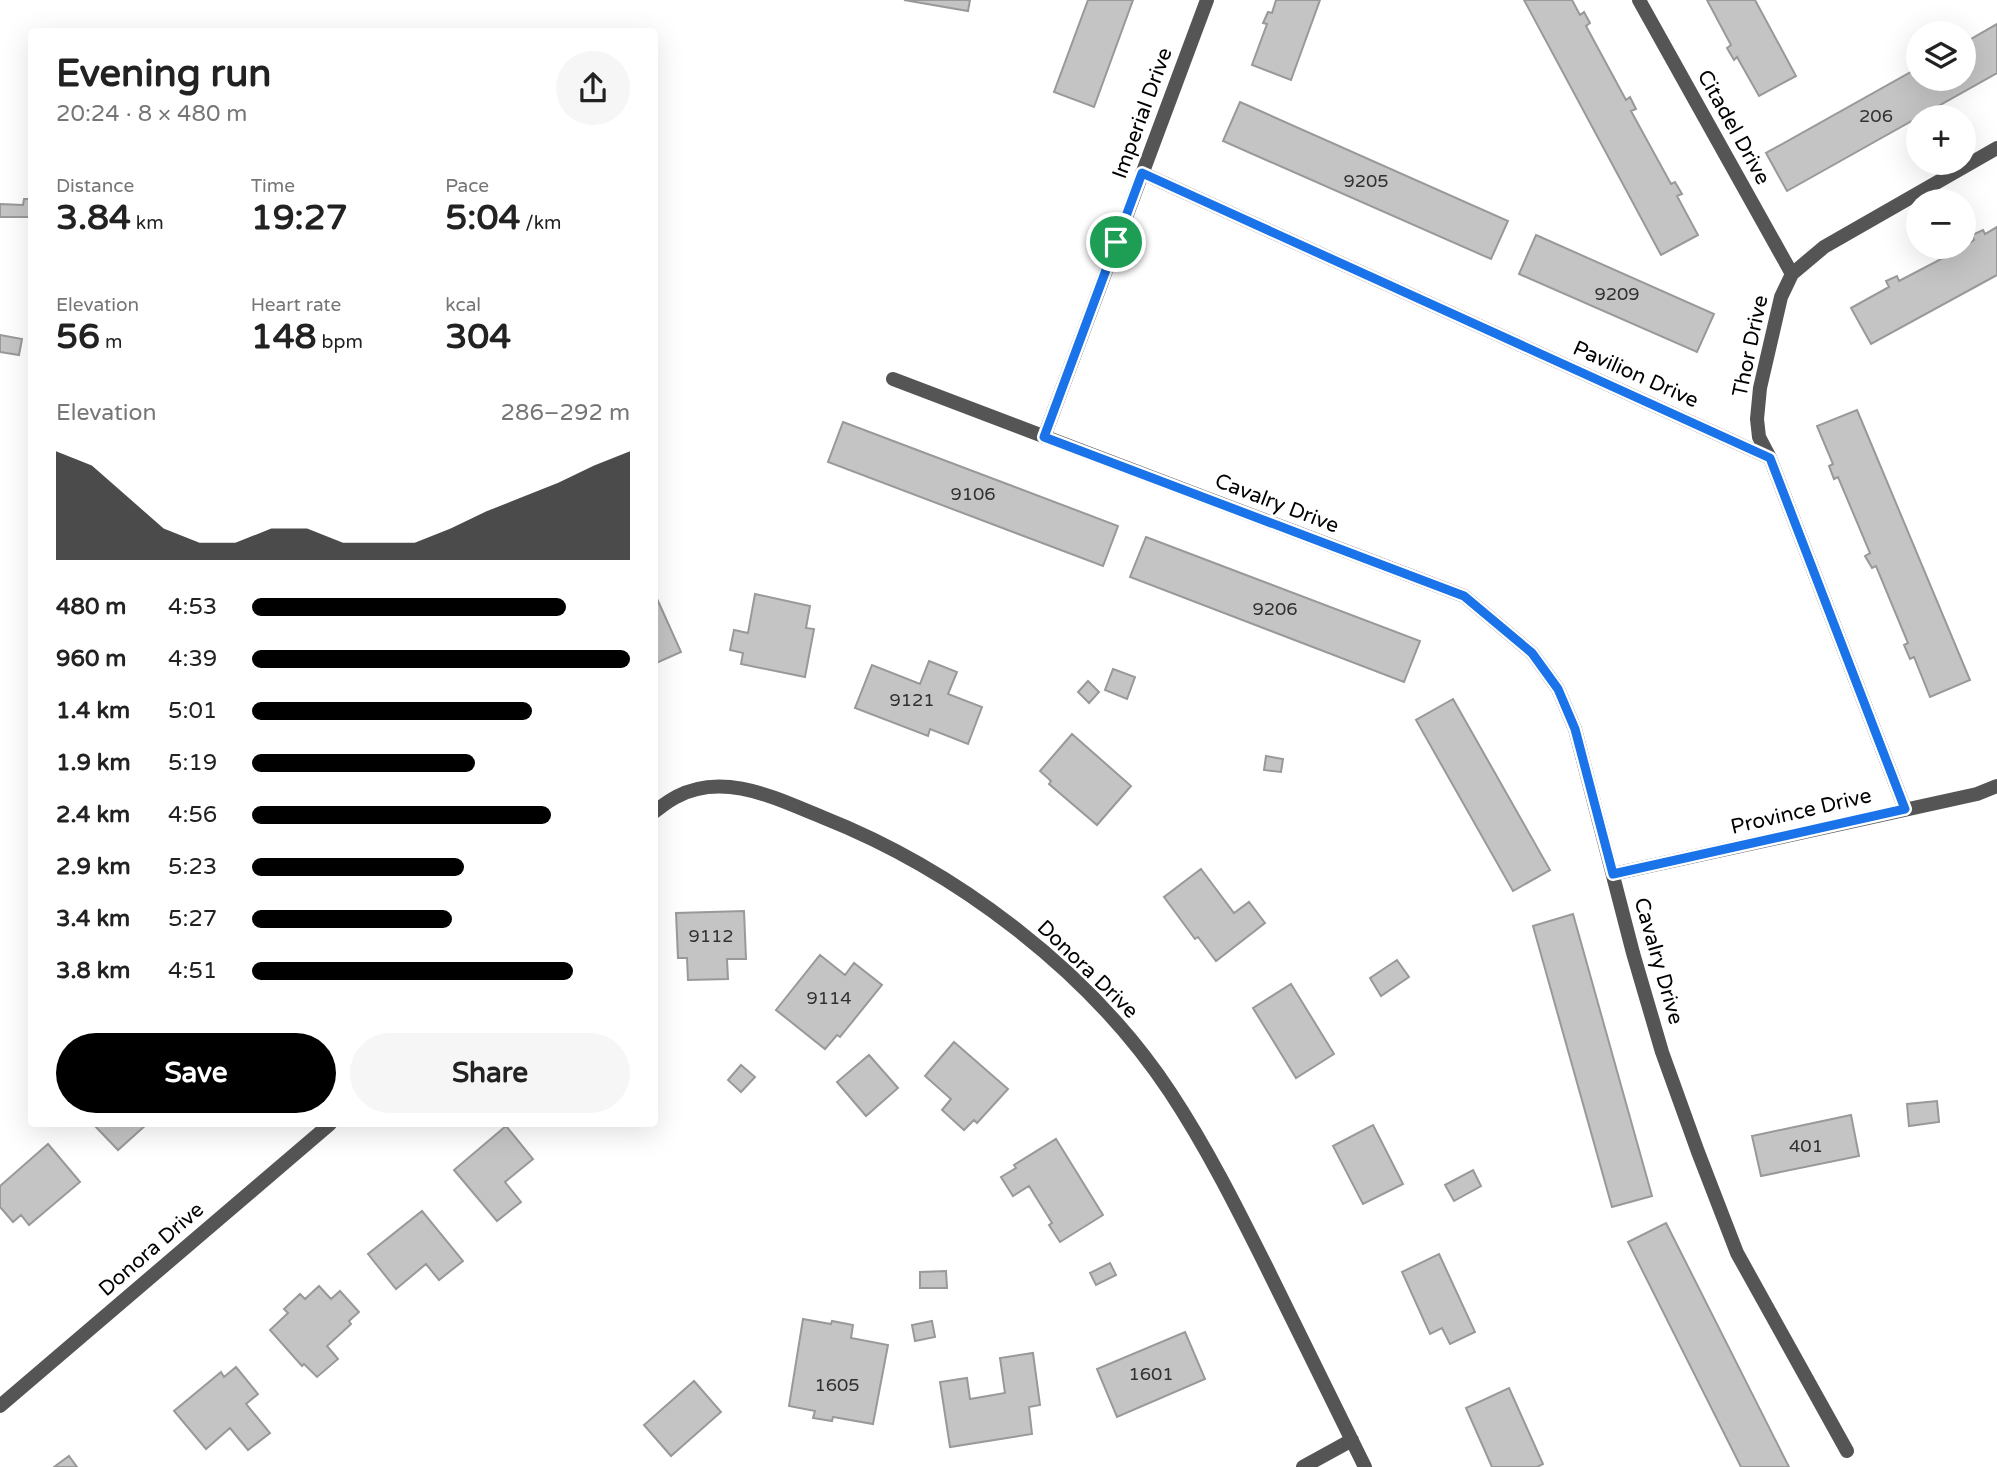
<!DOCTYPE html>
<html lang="en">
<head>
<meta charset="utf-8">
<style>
	:root { --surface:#fff; --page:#f6f6f6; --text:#222; --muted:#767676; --accent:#000 }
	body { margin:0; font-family:"Varela Round",sans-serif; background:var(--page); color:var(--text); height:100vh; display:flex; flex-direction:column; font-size:26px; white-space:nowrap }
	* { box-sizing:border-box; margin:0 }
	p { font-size:23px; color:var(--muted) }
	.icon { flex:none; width:38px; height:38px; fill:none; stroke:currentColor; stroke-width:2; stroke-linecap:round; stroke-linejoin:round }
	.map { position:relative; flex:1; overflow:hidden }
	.side { position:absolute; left:28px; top:28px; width:630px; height:1099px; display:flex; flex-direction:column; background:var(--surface); border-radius:7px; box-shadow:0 7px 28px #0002 }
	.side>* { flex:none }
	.tools { position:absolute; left:1906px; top:21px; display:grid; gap:14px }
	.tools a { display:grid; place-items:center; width:70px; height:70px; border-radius:50%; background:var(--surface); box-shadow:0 7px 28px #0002; font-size:35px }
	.pin { position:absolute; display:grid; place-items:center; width:60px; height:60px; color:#fff; margin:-30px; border:4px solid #fff; border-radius:50%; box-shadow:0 2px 7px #0007 }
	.round { display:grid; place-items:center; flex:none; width:74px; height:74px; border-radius:37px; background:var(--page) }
	.headline { display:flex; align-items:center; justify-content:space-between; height:119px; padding:0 28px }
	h1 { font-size:38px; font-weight:700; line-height:52px }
	.stats { display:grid; grid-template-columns:repeat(3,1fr); gap:10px; height:119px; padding:7px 28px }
	.stats div { display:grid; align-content:center }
	.stats b { font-size:35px; font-weight:700 }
	.stats small { font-size:19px; font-weight:400 }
	.stats p { font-size:19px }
	.chart { height:196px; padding:14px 28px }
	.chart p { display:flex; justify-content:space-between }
	.chart svg { width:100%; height:126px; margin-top:7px; fill:var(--accent); opacity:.7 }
	.primary-button { display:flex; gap:14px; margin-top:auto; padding:14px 28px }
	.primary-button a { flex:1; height:80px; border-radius:42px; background:var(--accent); color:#fff; font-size:28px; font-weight:700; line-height:80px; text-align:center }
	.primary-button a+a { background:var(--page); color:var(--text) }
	ul { padding:0 28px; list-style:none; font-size:23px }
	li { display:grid; grid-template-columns:112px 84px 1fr; align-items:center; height:52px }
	li i { height:18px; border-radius:9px; background:var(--accent) }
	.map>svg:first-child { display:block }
	.building { fill:#c4c4c4; stroke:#999; stroke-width:2 }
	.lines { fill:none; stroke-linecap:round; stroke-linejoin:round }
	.street { stroke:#555; stroke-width:14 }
	.route-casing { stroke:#fff; stroke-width:14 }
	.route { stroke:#1a73e8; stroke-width:9 }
	.labels { text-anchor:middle; stroke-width:5; stroke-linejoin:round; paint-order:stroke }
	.number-label { font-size:18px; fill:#313131 }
	.street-label { font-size:21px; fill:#000; stroke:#fff }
</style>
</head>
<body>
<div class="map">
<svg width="1997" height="1467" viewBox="0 0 1997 1467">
	<rect width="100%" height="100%" fill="#fff"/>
	<!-- building -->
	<path class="building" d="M904,0H970L968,11Z
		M1088,0H1133L1094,107L1054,92Z
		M1276,0H1320L1291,80L1252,65L1267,24L1263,23L1268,12L1272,13Z
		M1524,0H1572L1580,15L1584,12L1590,23L1586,26L1626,100L1630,97L1636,109L1631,111L1671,184L1675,182L1682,194L1677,196L1698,235L1661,255Z
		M1707,0H1755L1796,76L1759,96L1737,57L1734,60L1727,48L1731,45Z
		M1997,24V73L1787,191L1766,153L1918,68V79H1964V43Z
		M1240,102L1508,221L1491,259L1223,141Z
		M24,199H32V217H0V204L23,205Z
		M1997,227V275L1871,344L1851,308L1889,287L1886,281L1897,276L1899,281L1964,247L1974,240L1972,235L1983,230L1985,234Z
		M1536,235L1714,314L1697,352L1519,274Z
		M0,335L22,339L19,355L0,352Z
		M1857,410L1970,680L1930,697L1914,657L1910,659L1904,645L1908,643L1876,566L1872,568L1865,556L1870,553L1838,477L1834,479L1829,466L1833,464L1817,426Z
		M843,422L1118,526L1103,566L828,462Z
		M1146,537L1420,641L1404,682L1130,577Z
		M654,592L681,652L654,664Z
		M755,594L810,606L806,628L814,629L805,677L741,664L743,653L730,650L734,630L748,633Z
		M929,661L957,672L948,694L982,707L968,744L930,729L928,736L855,708L872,665L920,684Z
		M1113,669L1135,677L1127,699L1105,690Z
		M1088,681L1099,692L1089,703L1078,692Z
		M1453,699L1550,870L1513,891L1416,720Z
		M1072,734L1131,786L1097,825L1049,784L1051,781L1040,771Z
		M1266,756L1283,759L1281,772L1264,770Z
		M1201,869L1234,913L1249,902L1265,923L1216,961L1198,937L1195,939L1164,897Z
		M744,911L746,959H727L728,979L688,980L687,958H678L676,913Z
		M1573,914L1652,1196L1612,1207L1533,926Z
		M820,955L845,975L854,963L882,985L840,1037L837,1035L825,1049L776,1010Z
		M1397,960L1409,977L1381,996L1370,978Z
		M1291,984L1334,1054L1296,1078L1253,1008Z
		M954,1042L1008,1089L977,1123L974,1120L964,1130L942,1110L951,1099L925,1076Z
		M869,1055L898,1088L866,1116L837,1082Z
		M741,1065L755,1077L741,1092L728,1080Z
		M1937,1101L1939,1122L1909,1126L1907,1104Z
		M1851,1115L1859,1156L1761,1176L1752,1136Z
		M93,1124H147L118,1150Z
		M1373,1125L1403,1184L1363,1204L1333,1146Z
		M506,1126L533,1159L505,1182L521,1202L497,1221L454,1170Z
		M1056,1139L1103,1215L1060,1242L1049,1225L1052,1223L1029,1186L1013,1196L1001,1177L1016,1168L1014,1165Z
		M48,1144L80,1182L29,1225L21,1215L13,1222L0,1207V1186Z
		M1473,1170L1481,1186L1454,1201L1445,1185Z
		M422,1211L463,1261L439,1280L426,1264L396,1289L368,1254Z
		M1666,1223L1789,1467H1741L1628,1242Z
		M1439,1254L1475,1332L1450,1344L1442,1328L1430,1334L1402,1272Z
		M1110,1263L1116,1275L1096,1285L1090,1273Z
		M946,1271L947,1288H920V1272Z
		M319,1286L331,1299L340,1291L359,1312L349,1321L351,1324L327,1346L338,1359L317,1377L304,1364L302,1366L270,1330L288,1313L284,1309L300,1294L305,1299Z
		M803,1319L831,1324L832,1321L853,1325L851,1338L888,1345L873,1424L833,1417L832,1421L813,1418L815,1411L789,1406Z
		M932,1321L935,1337L915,1341L912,1325Z
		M1185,1332L1205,1379L1117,1417L1097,1369Z
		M1033,1353L1040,1405L1029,1407L1032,1434L950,1447L940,1382L967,1378L970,1399L1005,1393L1000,1358Z
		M236,1367L258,1394L246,1404L270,1433L248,1450L230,1428L206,1449L174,1411L221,1372L224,1377Z
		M694,1381L721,1412L671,1456L644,1425Z
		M1509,1388L1543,1464L1537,1467H1492L1466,1408Z
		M69,1456L77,1467H54Z"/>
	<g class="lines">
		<!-- street -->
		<path class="street" d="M1639,0L1792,274
			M1142,173L1770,458L1905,809
			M893,379L1464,596L1532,653L1558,689L1575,729L1633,953L1662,1052L1698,1152L1737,1253L1847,1451
			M1044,437L1207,0
			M1770,458L1759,437L1757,419L1760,388L1781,297L1792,274L1824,247L1997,148
			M654,812C661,807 668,801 676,797C724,771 777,799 822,817C956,870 1090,971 1170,1092C1207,1148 1237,1208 1267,1268C1300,1334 1332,1401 1365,1467
			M1613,874L1977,794L1997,786
			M0,1406L330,1124
			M1303,1467L1352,1440"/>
	</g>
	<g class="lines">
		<!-- route casing -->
		<g class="route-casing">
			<path id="route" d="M1142,173L1770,458L1905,809L1613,874L1575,729L1558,689L1532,653L1464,596L1044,437Z"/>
		</g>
		<!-- route -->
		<use href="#route" class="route"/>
	</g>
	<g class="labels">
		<!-- number labels -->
		<g class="number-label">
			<text x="1876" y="122">206</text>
			<text x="1366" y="187">9205</text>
			<text x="1617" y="300">9209</text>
			<text x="973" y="500">9106</text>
			<text x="1275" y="615">9206</text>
			<text x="912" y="706">9121</text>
			<text x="711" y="942">9112</text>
			<text x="829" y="1004">9114</text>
			<text x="1806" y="1152">401</text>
			<text x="1151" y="1380">1601</text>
			<text x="837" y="1391">1605</text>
		</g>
		<!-- street labels -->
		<g class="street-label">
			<text transform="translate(1142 113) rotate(-70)" y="7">Imperial Drive</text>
			<text transform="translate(1734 127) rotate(61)" y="7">Citadel Drive</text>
			<text transform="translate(1750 346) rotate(-78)" y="7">Thor Drive</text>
			<text transform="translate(1636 374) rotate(24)" y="7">Pavilion Drive</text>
			<text transform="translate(1277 503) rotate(21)" y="7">Cavalry Drive</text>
			<text transform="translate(1801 811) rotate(-13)" y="7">Province Drive</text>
			<text transform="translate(1659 961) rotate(74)" y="7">Cavalry Drive</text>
			<text transform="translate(1088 969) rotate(44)" y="7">Donora Drive</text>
			<text transform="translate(151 1249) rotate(-41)" y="7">Donora Drive</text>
		</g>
	</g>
</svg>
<div class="tools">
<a><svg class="icon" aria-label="layers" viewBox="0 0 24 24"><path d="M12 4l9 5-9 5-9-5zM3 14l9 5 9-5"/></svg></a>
<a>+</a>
<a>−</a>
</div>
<div class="pin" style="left:1116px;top:242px;background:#1e9e55"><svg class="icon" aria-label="arrive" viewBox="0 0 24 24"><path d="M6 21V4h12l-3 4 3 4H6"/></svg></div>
<section class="side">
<div class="headline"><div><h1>Evening run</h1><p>20:24 · 8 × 480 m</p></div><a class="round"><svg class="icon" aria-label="share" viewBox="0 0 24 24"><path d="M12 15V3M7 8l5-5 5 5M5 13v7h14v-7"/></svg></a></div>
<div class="stats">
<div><p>Distance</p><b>3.84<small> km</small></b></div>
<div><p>Time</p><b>19:27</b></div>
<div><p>Pace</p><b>5:04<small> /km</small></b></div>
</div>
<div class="stats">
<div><p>Elevation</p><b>56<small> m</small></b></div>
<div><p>Heart rate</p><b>148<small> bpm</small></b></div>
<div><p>kcal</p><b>304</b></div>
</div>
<div class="chart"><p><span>Elevation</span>286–292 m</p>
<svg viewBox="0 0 160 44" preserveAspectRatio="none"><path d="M0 44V6L10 11L20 22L30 33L40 38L50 38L60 33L70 33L80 38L90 38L100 38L110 33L120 27L130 22L140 17L150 11L160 6V44z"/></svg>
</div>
<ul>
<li><b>480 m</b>4:53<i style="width:83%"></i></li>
<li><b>960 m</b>4:39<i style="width:100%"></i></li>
<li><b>1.4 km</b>5:01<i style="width:74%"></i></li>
<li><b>1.9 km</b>5:19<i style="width:59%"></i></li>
<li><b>2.4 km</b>4:56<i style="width:79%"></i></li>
<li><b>2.9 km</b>5:23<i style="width:56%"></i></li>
<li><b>3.4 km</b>5:27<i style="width:53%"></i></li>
<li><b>3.8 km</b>4:51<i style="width:85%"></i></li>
</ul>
<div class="primary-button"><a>Save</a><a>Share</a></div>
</section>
</div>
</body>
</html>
